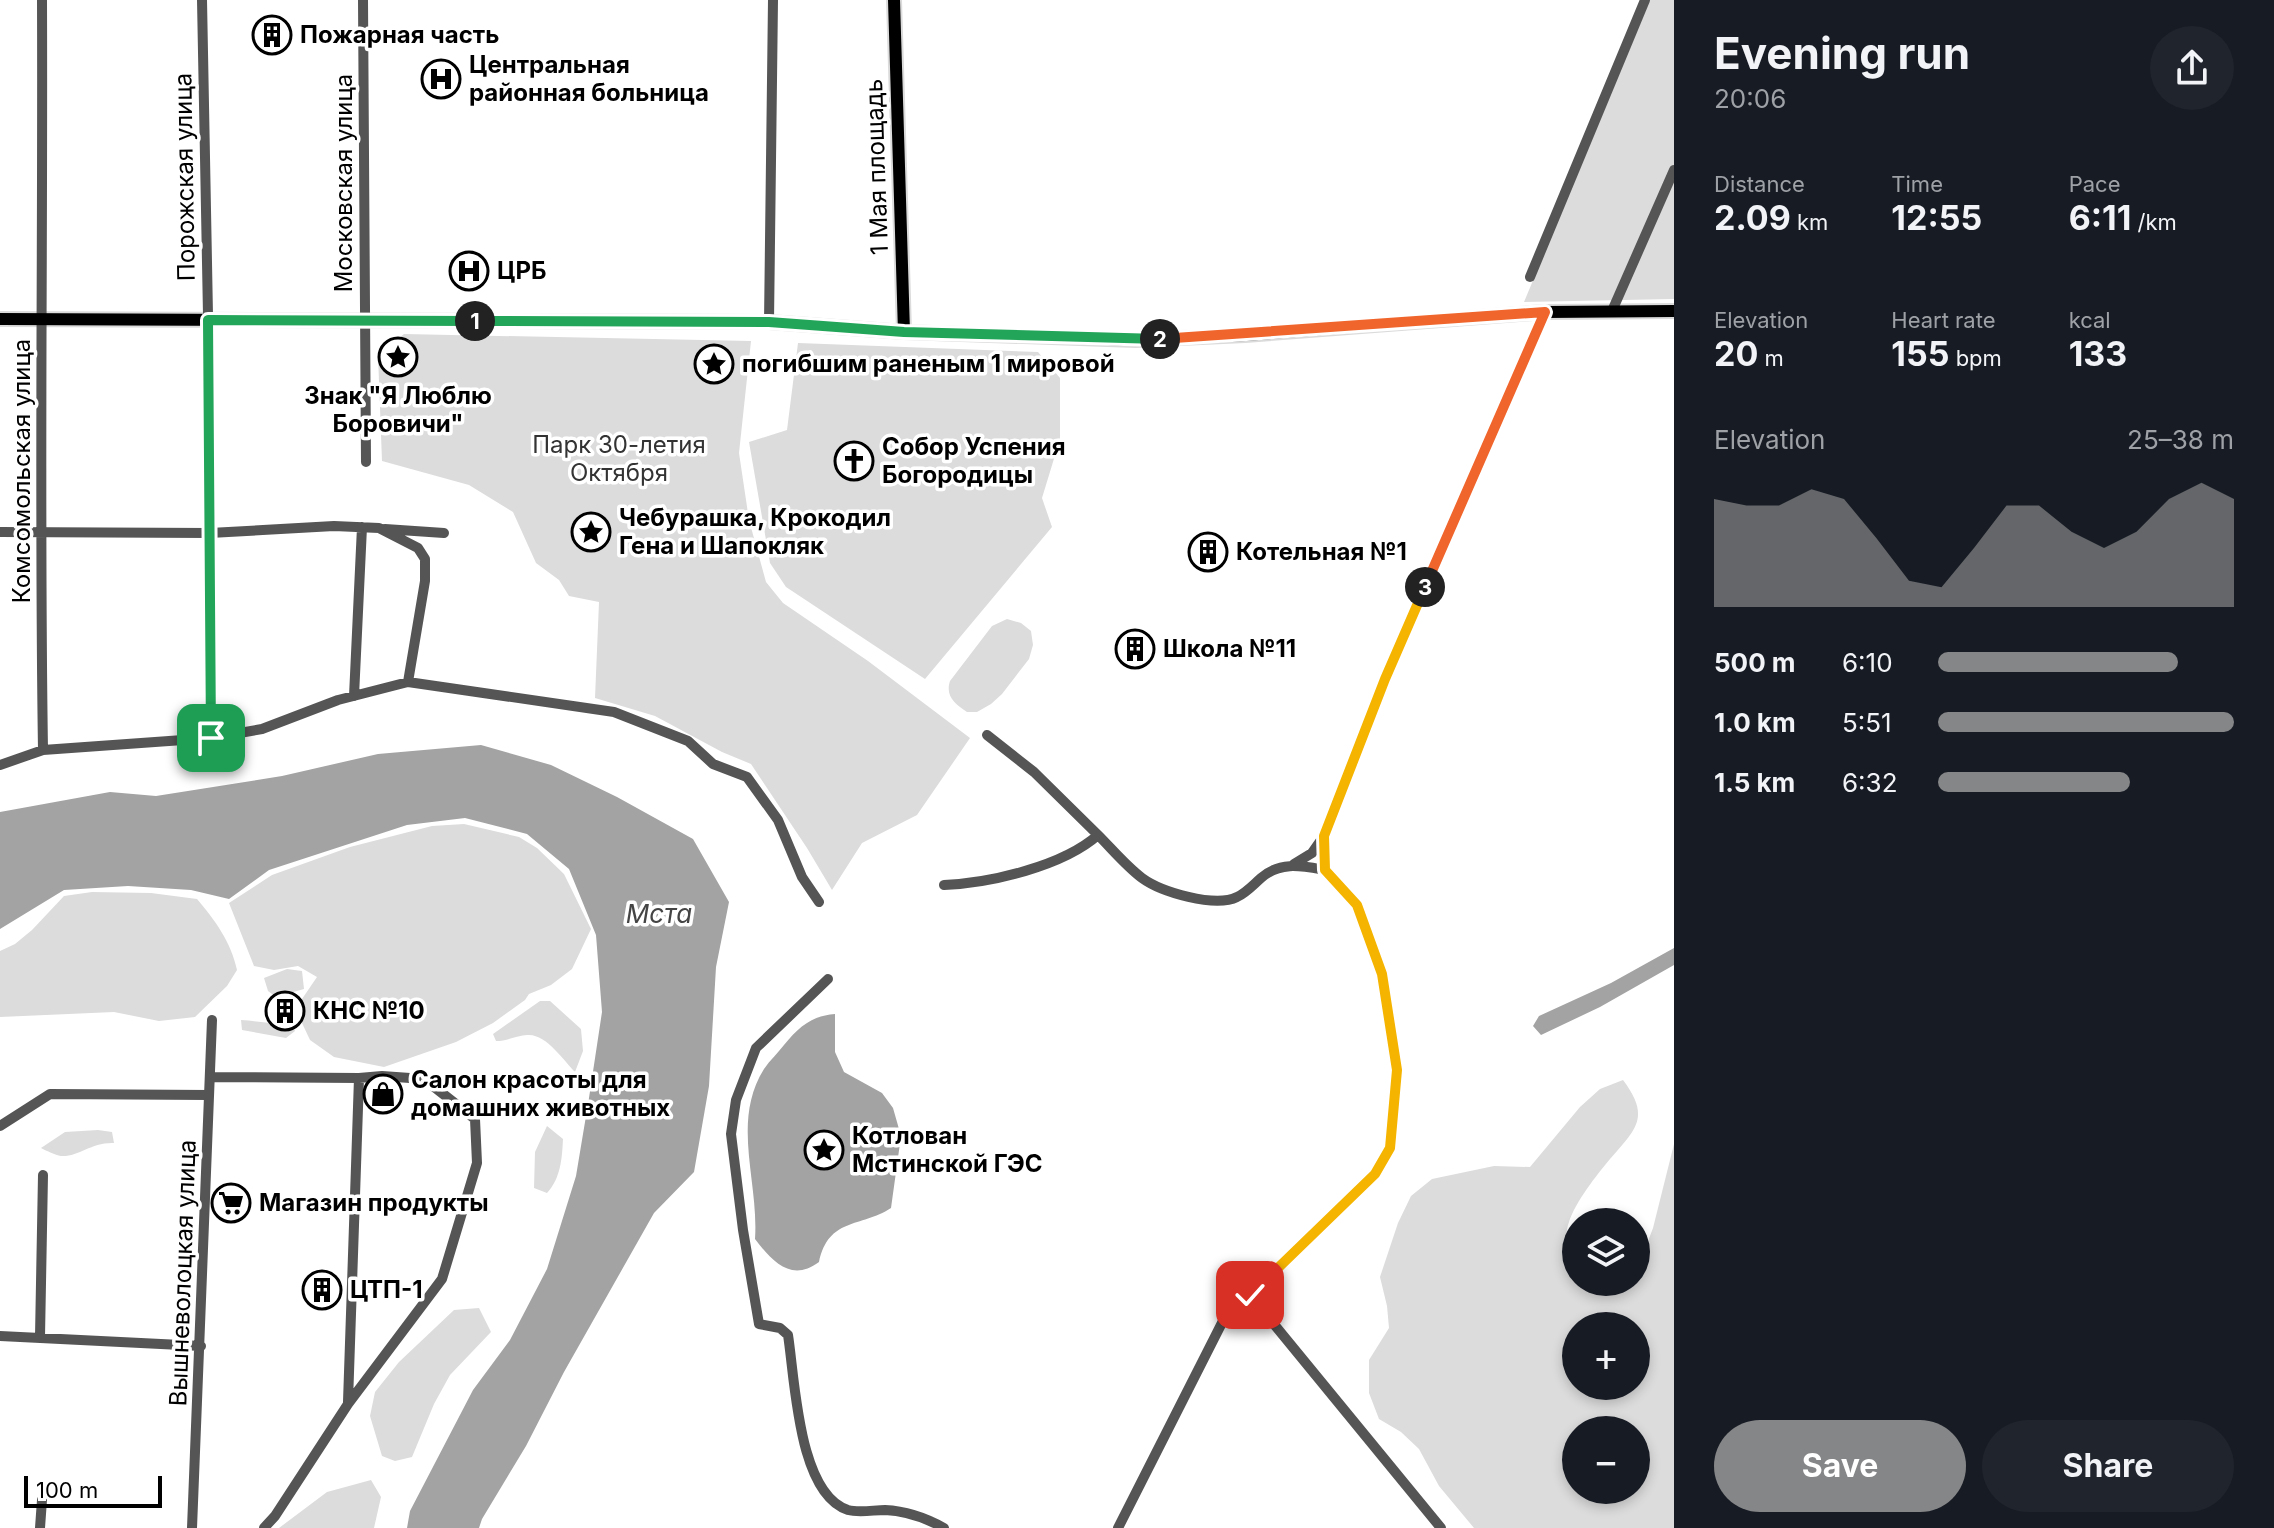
<!DOCTYPE html>
<html lang="en">
<head>
<meta charset="utf-8">
<style>
	:root { --surface:#171b24; --page:#20242c; --text:#f1f3f6; --muted:#9ea1a6; --accent:#858687 }
	body { margin:0; font-family:Inter,sans-serif; background:var(--page); color:var(--text); height:100vh; display:flex; flex-direction:column; font-size:30px; white-space:nowrap }
	* { box-sizing:border-box; margin:0 }
	p { font-size:26px; color:var(--muted) }
	.icon { flex:none; width:44px; height:44px; fill:none; stroke:currentColor; stroke-width:2; stroke-linecap:round; stroke-linejoin:round }
	.map { position:relative; flex:1; overflow:hidden }
	.panel { display:flex; flex-direction:column; background:var(--surface); width:600px }
	.panel>* { flex:none }
	.tools { position:absolute; left:1562px; top:1208px; display:grid; gap:16px }
	.tools a { display:grid; place-items:center; width:88px; height:88px; border-radius:50%; background:var(--surface); box-shadow:0 4px 12px #0003; font-size:40px }
	.scale { position:absolute; left:24px; bottom:20px; width:138px; box-sizing:border-box; padding-left:8px; border:4px solid #000; border-top:0; font-size:22px; line-height:28px; white-space:nowrap; color:#000; -webkit-text-stroke:6px #fff; paint-order:stroke }
	.pin { position:absolute; display:grid; place-items:center; width:68px; height:68px; color:#fff; margin:-34px; border-radius:16px; box-shadow:0 4px 12px #0006 }
	.km { position:absolute; width:40px; height:40px; margin:-20px; border-radius:50%; background:#222; color:#fff; font-size:22px; line-height:40px; text-align:center }
	.round { display:grid; place-items:center; flex:none; width:84px; height:84px; border-radius:42px; background:var(--page) }
	.summary { display:flex; align-items:center; justify-content:space-between; height:136px; padding:0 40px }
	h1 { font-size:44px; font-weight:700; line-height:60px }
	.stats { display:grid; grid-template-columns:repeat(3,1fr); gap:12px; height:136px; padding:8px 40px }
	.stats div { display:grid; align-content:center }
	.stats b { font-size:34px; font-weight:700 }
	.stats small { font-size:22px; font-weight:400 }
	.stats p { font-size:22px }
	.chart { height:224px; padding:16px 40px }
	.chart p { display:flex; justify-content:space-between }
	.chart svg { width:100%; height:144px; margin-top:8px; fill:var(--accent); opacity:.7 }
	.cta { display:flex; gap:16px; margin-top:auto; padding:16px 40px }
	.cta a { flex:1; height:92px; border-radius:48px; background:var(--accent); color:#fff; font-size:32px; font-weight:700; line-height:92px; text-align:center }
	.cta a+a { background:var(--page); color:var(--text) }
	ul { padding:0 40px; list-style:none; font-size:26px }
	li { display:grid; grid-template-columns:128px 96px 1fr; align-items:center; height:60px }
	li i { height:20px; border-radius:10px; background:var(--accent) }
	main { display:flex; flex:1; min-height:0 }
	.map>svg:first-child { display:block }
	.green { fill:#dcdcdc; fill-rule:evenodd }
	.water { fill:#a3a3a3 }
	.lines { fill:none; stroke-linecap:round; stroke-linejoin:round }
	.major-casing { stroke:#dbdbdb; stroke-width:16 }
	.minor { stroke:#555; stroke-width:10 }
	.major { stroke:#000; stroke-width:12 }
	.split-1-casing { stroke:#fff; stroke-width:16 }
	.split-2-casing { stroke:#fff; stroke-width:16 }
	.split-3-casing { stroke:#fff; stroke-width:16 }
	.split-4-casing { stroke:#fff; stroke-width:16 }
	.split-1 { stroke:#22a559; stroke-width:10 }
	.split-2 { stroke:#22a559; stroke-width:10 }
	.split-3 { stroke:#f0652b; stroke-width:10 }
	.split-4 { stroke:#f5b400; stroke-width:10 }
	.labels { text-anchor:middle; stroke-width:7; stroke-linejoin:round; paint-order:stroke }
	.poi-label { font-size:24px; font-weight:bold; fill:#000; stroke:#fff; text-anchor:start }
	.street-label { font-size:24px; fill:#000; stroke:#fff }
	.park-label { font-size:24px; fill:#333; stroke:#fff }
	.water-label { font-size:26px; font-style:italic; fill:#444; stroke:#fff }
</style>
</head>
<body>
<main>
<div class="map">
<svg width="1674" height="1528" viewBox="0 0 1674 1528">
	<rect width="100%" height="100%" fill="#fff"/>
	<!-- green -->
	<path class="green" d="M1650,0H1674V299L1524,302Z
		M404,334L751,341L739,453L749,520L766,582L783,603L868,661L970,738L917,815L862,843L832,890L807,848L751,764L722,752L655,716L595,698L599,602L569,596L559,580L536,563L513,512L469,485L382,461L378,355Z
		M798,343L1038,352L1060,378V439L1042,498L1052,527L925,679L786,587L770,563L749,442L787,430Z
		M1007,619L1021,623L1031,631L1033,645L1029,659L1002,694L991,704L977,712H967C955,704 945,696 950,681L992,626Z
		M464,824L519,837L537,848L564,874L591,929L572,969L551,985L529,994L525,1000L493,1023L456,1042L384,1067L334,1057L310,1040L302,1023V999L317,977L298,966L274,970L254,966L229,903L272,875L350,847L432,826Z
		M92,892L151,893L197,899C215,920 231,942 237,970L227,986L195,1017L159,1021L114,1012L0,1017V951L15,944L32,930L64,896Z
		M287,969L302,971L304,989L276,997L268,991L264,978Z
		M540,1001H550L581,1029L583,1051L575,1072C564,1061 547,1035 529,1035C520,1034 508,1041 496,1041L493,1034Z
		M241,1020C259,1021 274,1025 292,1023L295,1031L286,1038L242,1030Z
		M1623,1080C1651,1117 1636,1129 1610,1159C1596,1176 1576,1201 1569,1222C1561,1243 1576,1262 1576,1282H1588L1602,1290L1636,1282V1273L1653,1228L1674,1144V1528H1474L1439,1486L1419,1449L1401,1432L1379,1419L1369,1393V1360L1389,1328L1387,1306L1380,1277L1398,1223L1411,1196L1432,1179L1494,1166L1530,1167L1580,1107L1600,1089ZM1576,1326H1636V1386H1576ZM1576,1430H1636V1490H1576Z
		M547,1126L563,1139C562,1158 561,1178 547,1193L534,1188L535,1152Z
		M98,1130L112,1132L114,1143C91,1142 79,1157 61,1156C55,1155 47,1151 41,1148L65,1132Z
		M479,1308L491,1332L450,1375L434,1404L412,1457L395,1461L382,1456L370,1416L375,1392L399,1362L454,1310Z
		M371,1480L381,1497L374,1528H279L327,1492Z"/>
	<!-- water -->
	<path class="water" d="M481,745L551,765L617,797L693,839L729,902L716,967L709,1086L694,1172L654,1213L564,1372L526,1446L482,1519L479,1528H407L410,1511L473,1390L510,1340L547,1269L576,1176L589,1098L602,1012L596,935L569,869L527,834L465,818L407,825L269,870L229,899L191,890L128,886L64,890L0,929V812L110,792L156,796L282,776L378,754Z
		M1674,948V965L1600,1007L1541,1035L1533,1026L1539,1016L1611,983Z
		M835,1014V1052L844,1072L882,1093L893,1108L901,1136L891,1208C860,1228 829,1217 819,1262C791,1283 772,1261 755,1239C759,1181 731,1122 764,1069C770,1060 778,1053 784,1045C799,1027 811,1016 835,1014Z"/>
	<g class="lines">
		<!-- major casing -->
		<g class="major-casing">
			<path id="major" d="M894,0L904,332
				M0,319L769,322L904,332L1136,340L1245,335L1545,312L1674,311"/>
		</g>
		<!-- minor -->
		<path class="minor" d="M42,0C43,250 39,500 43,750
			M202,0L208,315L211,738
			M363,0L366,462
			M1530,277L1645,0
			M1612,311L1674,170
			M769,322L773,0
			M385,529L444,533
			M0,532L210,533L334,526L379,528L418,548L425,559V581L408,682
			M354,696L362,527
			M987,735L1034,772L1098,835
			M0,765L43,750L211,738L262,729L338,700L408,682L614,712L688,741L713,764L747,777L778,820L802,877L819,902
			M1294,864L1312,853L1324,836
			M944,885C991,883 1063,866 1098,835C1112,849 1126,866 1142,878C1161,892 1215,908 1237,897C1246,893 1253,885 1261,878C1280,861 1302,866 1325,870
			M828,979L756,1048L736,1100L731,1134L743,1230L759,1324L780,1328L788,1335C795,1379 798,1494 848,1510C859,1513 874,1510 885,1510C907,1511 926,1518 944,1528
			M210,1077L359,1078L382,1076L424,1079L475,1119L477,1163L442,1279L348,1404L275,1516L264,1528
			M0,1126L50,1094L209,1095
			M1250,1295L1441,1528
			M0,1336L201,1346
			M40,1337L43,1175
			M348,1402L359,1078
			M40,1528L42,1500
			M192,1528L212,1020
			M1118,1528L1230,1307L1240,1298L1250,1295L1375,1174L1390,1148L1397,1070L1382,974L1357,905L1325,870L1324,836L1385,679L1545,312"/>
		<!-- major -->
		<use href="#major" class="major"/>
	</g>
	<g class="lines">
		<!-- split-1 casing -->
		<g class="split-1-casing">
			<path id="split-1" d="M211,738L208,320L475,321"/>
		</g>
		<!-- split-2 casing -->
		<g class="split-2-casing">
			<path id="split-2" d="M475,321L769,322L904,332L1160,339"/>
		</g>
		<!-- split-3 casing -->
		<g class="split-3-casing">
			<path id="split-3" d="M1160,339L1545,312L1425,587"/>
		</g>
		<!-- split-4 casing -->
		<g class="split-4-casing">
			<path id="split-4" d="M1250,1295L1375,1174L1390,1148L1397,1070L1382,974L1357,905L1325,870L1324,836L1385,679L1425,587"/>
		</g>
		<!-- split-1 -->
		<use href="#split-1" class="split-1"/>
		<!-- split-2 -->
		<use href="#split-2" class="split-2"/>
		<!-- split-3 -->
		<use href="#split-3" class="split-3"/>
		<!-- split-4 -->
		<use href="#split-4" class="split-4"/>
	</g>
	<!-- icons -->
	<defs>
		<g id="building-ring" transform="scale(2)"><circle r="9.5" fill="#fff" stroke="#000" stroke-width="1.5"/><path d="M-4-6H4V6H1V3H-1V6H-4ZM-2.5-4.3h1.7v1.8h-1.7ZM.8-4.3h1.7v1.8H.8ZM-2.5-1h1.7V.8h-1.7ZM.8-1h1.7V.8H.8Z" fill="#000"/></g>
		<g id="hospital-ring" transform="scale(2)"><circle r="9.5" fill="#fff" stroke="#000" stroke-width="1.5"/><path d="M-5-5h3v3.5h4V-5h3V5h-3V1.5h-4V5h-3Z" fill="#000"/></g>
		<g id="sight-ring" transform="scale(2)"><circle r="9.5" fill="#fff" stroke="#000" stroke-width="1.5"/><path d="M0-6L1.8-2.2L6-1.7L2.9 1.2L3.7 5.4L0 3.3L-3.7 5.4L-2.9 1.2L-6-1.7L-1.8-2.2Z" fill="#000"/></g>
		<g id="church-ring" transform="scale(2)"><circle r="9.5" fill="#fff" stroke="#000" stroke-width="1.5"/><path d="M-1.2-6h2.4v3.5h3.3v2.4h-3.3V6h-2.4V-.1h-3.3v-2.4h3.3Z" fill="#000"/></g>
		<g id="shop-ring" transform="scale(2)"><circle r="9.5" fill="#fff" stroke="#000" stroke-width="1.5"/><path d="M-5-2.5h2.3a2.7 3.5 0 0 1 5.4 0H5L5.5 6h-11ZM-1.5-2.5h3a1.5 2.3 0 0 0-3 0Z" fill="#000"/></g>
		<g id="supermarket-ring" transform="scale(2)"><circle r="9.5" fill="#fff" stroke="#000" stroke-width="1.5"/><path d="M-6-5.5h2.5l.6 2H6L4.5 2H-2.5L-4.4-4H-6ZM-1.5 3.2a1.3 1.3 0 1 0 .1 0ZM3 3.2a1.3 1.3 0 1 0 .1 0Z" fill="#000"/></g>
	</defs>
	<g fill-rule="evenodd">
		<use href="#building-ring" x="272" y="35"/>
		<use href="#hospital-ring" x="441" y="79"/>
		<use href="#hospital-ring" x="469" y="271"/>
		<use href="#sight-ring" x="398" y="357"/>
		<use href="#sight-ring" x="714" y="364"/>
		<use href="#church-ring" x="854" y="461"/>
		<use href="#sight-ring" x="591" y="532"/>
		<use href="#building-ring" x="1208" y="552"/>
		<use href="#building-ring" x="1135" y="649"/>
		<use href="#building-ring" x="285" y="1011"/>
		<use href="#shop-ring" x="383" y="1094"/>
		<use href="#sight-ring" x="824" y="1150"/>
		<use href="#supermarket-ring" x="231" y="1203"/>
		<use href="#building-ring" x="322" y="1290"/>
	</g>
	<g class="labels">
		<!-- poi labels -->
		<g class="poi-label">
			<text x="300" y="43">Пожарная часть</text>
			<text x="469" y="73">Центральная<tspan x="469" dy="28">районная больница</tspan></text>
			<text x="497" y="279">ЦРБ</text>
			<text x="742" y="372">погибшим раненым 1 мировой</text>
			<text x="398" y="404" text-anchor="middle">Знак "Я Люблю<tspan x="398" dy="28">Боровичи"</tspan></text>
			<text x="882" y="455">Собор Успения<tspan x="882" dy="28">Богородицы</tspan></text>
			<text x="619" y="526">Чебурашка, Крокодил<tspan x="619" dy="28">Гена и Шапокляк</tspan></text>
			<text x="1236" y="560">Котельная №1</text>
			<text x="1163" y="657">Школа №11</text>
			<text x="313" y="1019">КНС №10</text>
			<text x="411" y="1088">Салон красоты для<tspan x="411" dy="28">домашних животных</tspan></text>
			<text x="852" y="1144">Котлован<tspan x="852" dy="28">Мстинской ГЭС</tspan></text>
			<text x="259" y="1211">Магазин продукты</text>
			<text x="350" y="1298">ЦТП-1</text>
		</g>
		<!-- street labels -->
		<g class="street-label">
			<text transform="translate(877 167) rotate(-92)" y="8">1 Мая площадь</text>
			<text transform="translate(185 177) rotate(-91)" y="8">Порожская улица</text>
			<text transform="translate(344 183) rotate(-90)" y="8">Московская улица</text>
			<text transform="translate(22 471) rotate(-90)" y="8">Комсомольская улица</text>
			<text transform="translate(183 1273) rotate(-88)" y="8">Вышневолоцкая улица</text>
		</g>
		<!-- park labels -->
		<g class="park-label">
			<text x="619" y="453">Парк 30-летия<tspan x="619" dy="28">Октября</tspan></text>
		</g>
		<!-- water labels -->
		<g class="water-label">
			<text x="659" y="923">Мста</text>
		</g>
	</g>
</svg>
<div class="tools">
<a><svg class="icon" aria-label="layers" viewBox="0 0 24 24"><path d="M12 4l9 5-9 5-9-5zM3 14l9 5 9-5"/></svg></a>
<a>+</a>
<a>−</a>
</div>
<div class="scale">100 m</div>
<div class="pin" style="left:211px;top:738px;background:#1e9e55"><svg class="icon" aria-label="arrive" viewBox="0 0 24 24"><path d="M6 21V4h12l-3 4 3 4H6"/></svg></div>
<div class="pin" style="left:1250px;top:1295px;background:#d93025"><svg class="icon" aria-label="check" viewBox="0 0 24 24"><path d="M5 12l5 5 9-10"/></svg></div>
<b class="km" style="left:475px;top:321px">1</b>
<b class="km" style="left:1160px;top:339px">2</b>
<b class="km" style="left:1425px;top:587px">3</b>
</div>
<section class="panel">
<div class="summary"><div><h1>Evening run</h1><p>20:06</p></div><a class="round"><svg class="icon" aria-label="share" viewBox="0 0 24 24"><path d="M12 15V3M7 8l5-5 5 5M5 13v7h14v-7"/></svg></a></div>
<div class="stats">
<div><p>Distance</p><b>2.09<small> km</small></b></div>
<div><p>Time</p><b>12:55</b></div>
<div><p>Pace</p><b>6:11<small> /km</small></b></div>
</div>
<div class="stats">
<div><p>Elevation</p><b>20<small> m</small></b></div>
<div><p>Heart rate</p><b>155<small> bpm</small></b></div>
<div><p>kcal</p><b>133</b></div>
</div>
<div class="chart"><p><span>Elevation</span>25–38 m</p>
<svg viewBox="0 0 160 44" preserveAspectRatio="none"><path d="M0 44V11L10 13L20 13L30 8L40 11L50 23L60 36L70 38L80 26L90 13L100 13L110 21L120 26L130 21L140 11L150 6L160 11V44z"/></svg>
</div>
<ul>
<li><b>500 m</b>6:10<i style="width:81%"></i></li>
<li><b>1.0 km</b>5:51<i style="width:100%"></i></li>
<li><b>1.5 km</b>6:32<i style="width:65%"></i></li>
</ul>
<div class="cta"><a>Save</a><a>Share</a></div>
</section>
</main>
</body>
</html>
